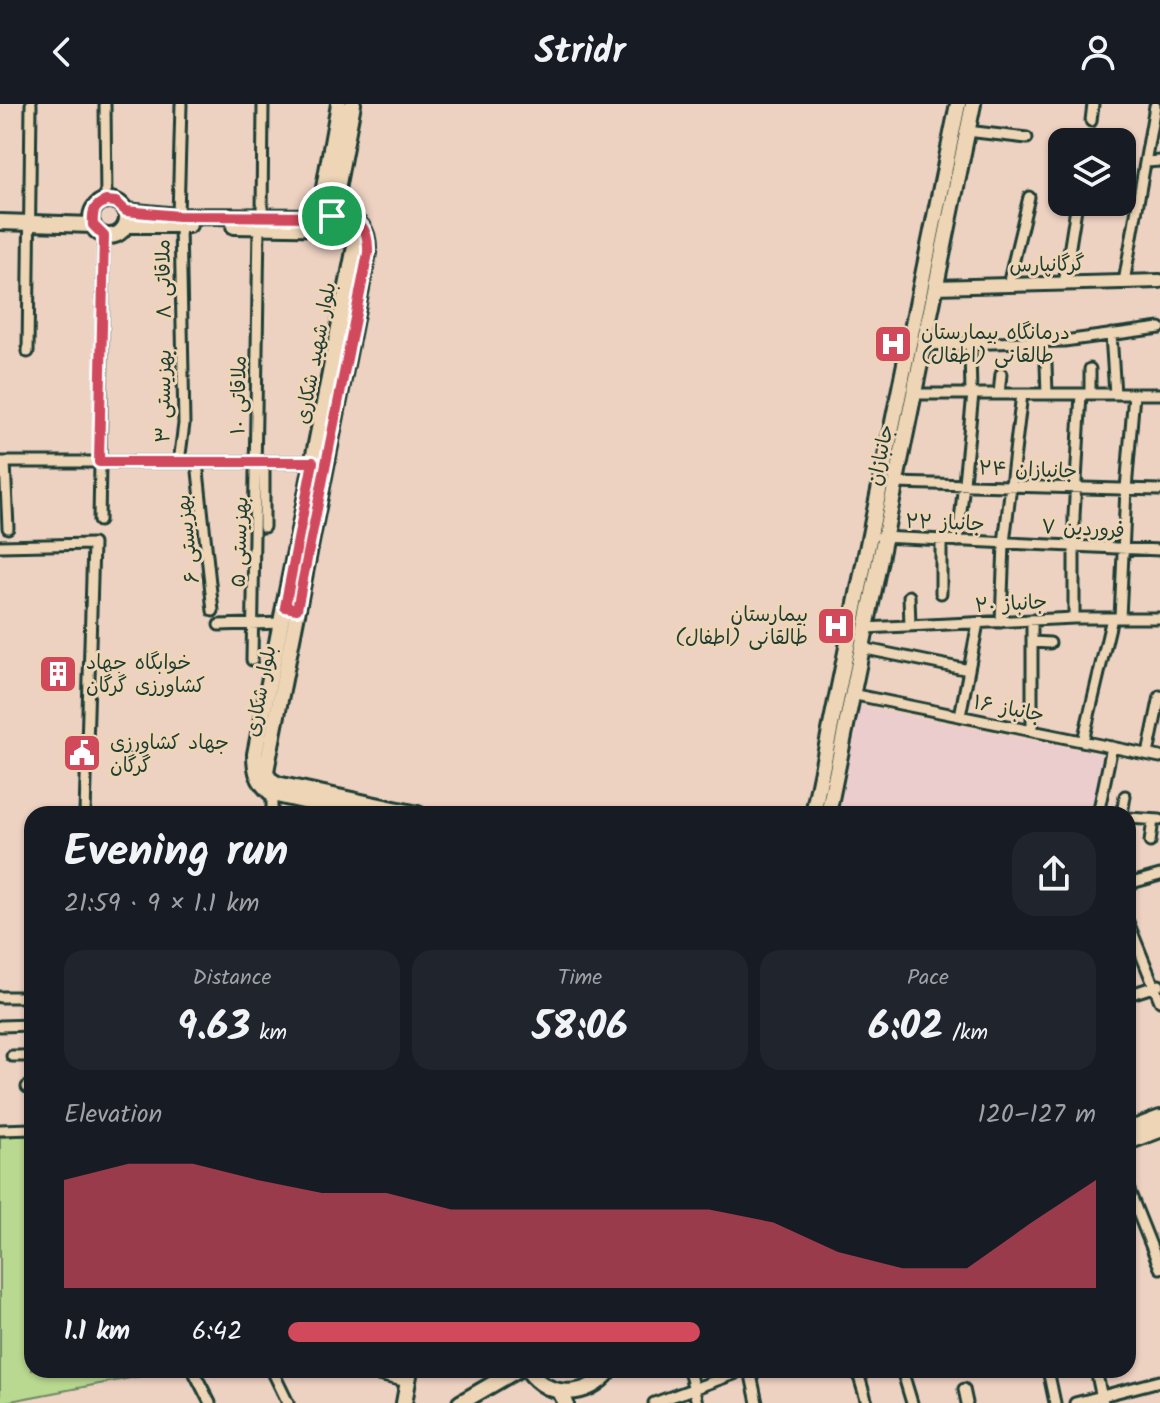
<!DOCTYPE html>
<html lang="en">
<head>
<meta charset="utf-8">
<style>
	:root { --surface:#171b24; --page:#20242c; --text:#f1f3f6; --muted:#9ea1a6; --accent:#d1495b }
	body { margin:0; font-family:Kalam,"Playpen Sans Arabic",sans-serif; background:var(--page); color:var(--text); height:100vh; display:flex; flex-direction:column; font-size:30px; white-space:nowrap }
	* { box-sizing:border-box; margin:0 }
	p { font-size:26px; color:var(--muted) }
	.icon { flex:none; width:44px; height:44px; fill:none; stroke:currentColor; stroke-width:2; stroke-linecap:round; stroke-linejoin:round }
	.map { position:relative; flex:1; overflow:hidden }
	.details { position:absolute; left:24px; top:702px; width:1112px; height:572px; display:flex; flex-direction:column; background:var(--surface); border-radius:24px; box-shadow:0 2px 6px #0004 }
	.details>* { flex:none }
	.fabs { position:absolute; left:1048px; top:24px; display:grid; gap:16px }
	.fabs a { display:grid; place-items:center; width:88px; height:88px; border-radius:16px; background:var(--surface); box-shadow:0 2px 6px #0004; font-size:40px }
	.pin { position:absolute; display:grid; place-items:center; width:68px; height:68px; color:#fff; margin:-34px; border:4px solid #fff; border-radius:50%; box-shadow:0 2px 8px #0007 }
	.round { display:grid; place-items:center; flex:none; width:84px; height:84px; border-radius:24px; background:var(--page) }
	.head { display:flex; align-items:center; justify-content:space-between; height:136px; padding:0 40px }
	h1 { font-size:44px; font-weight:700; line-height:60px }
	.stats { display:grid; grid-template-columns:repeat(3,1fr); gap:12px; height:136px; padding:8px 40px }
	.stats div { display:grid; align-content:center; border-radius:20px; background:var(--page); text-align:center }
	.stats b { font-size:40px; font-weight:700 }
	.stats small { font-size:22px; font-weight:400 }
	.stats p { font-size:22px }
	.chart { height:224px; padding:16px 40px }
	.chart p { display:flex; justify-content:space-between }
	.chart svg { width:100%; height:144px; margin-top:8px; fill:var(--accent); opacity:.7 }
	ul { padding:0 40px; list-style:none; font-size:26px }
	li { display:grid; grid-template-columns:128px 96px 1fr; align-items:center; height:60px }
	li i { height:20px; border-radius:10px; background:var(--accent) }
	header { display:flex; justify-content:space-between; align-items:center; height:104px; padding:0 40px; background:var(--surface); font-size:36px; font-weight:700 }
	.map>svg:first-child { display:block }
	.built { fill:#eccdce }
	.green { fill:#b9d890; stroke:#6c8a62; stroke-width:2 }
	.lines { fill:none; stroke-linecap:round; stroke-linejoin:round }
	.minor-casing { stroke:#1f3d34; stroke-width:15 }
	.tertiary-casing { stroke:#1f3d34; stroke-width:18 }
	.secondary-casing { stroke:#1f3d34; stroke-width:20 }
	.primary-casing { stroke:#1f3d34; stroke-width:20 }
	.minor { stroke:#eed5b6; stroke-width:9 }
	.tertiary { stroke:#eed5b6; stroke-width:12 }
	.secondary { stroke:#eed5b6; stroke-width:14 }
	.primary { stroke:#eed5b6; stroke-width:14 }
	.route-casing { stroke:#fff; stroke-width:16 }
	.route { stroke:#d1495b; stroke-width:10 }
	.labels { text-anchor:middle; stroke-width:6; stroke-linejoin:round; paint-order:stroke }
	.street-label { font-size:20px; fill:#1f3d34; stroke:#eed5b6 }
	.poi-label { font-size:20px; fill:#1f3d34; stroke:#eed5b6; text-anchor:start }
</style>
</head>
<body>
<header><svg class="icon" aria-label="back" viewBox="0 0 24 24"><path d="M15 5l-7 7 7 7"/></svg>Stridr<svg class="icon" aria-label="person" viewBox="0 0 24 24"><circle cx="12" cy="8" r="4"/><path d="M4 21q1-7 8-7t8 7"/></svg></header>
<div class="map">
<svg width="1160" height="1299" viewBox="0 0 1160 1299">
	<rect width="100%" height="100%" fill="#edd1c1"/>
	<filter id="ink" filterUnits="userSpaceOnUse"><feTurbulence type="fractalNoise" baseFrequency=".0125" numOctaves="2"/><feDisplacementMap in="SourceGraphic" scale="16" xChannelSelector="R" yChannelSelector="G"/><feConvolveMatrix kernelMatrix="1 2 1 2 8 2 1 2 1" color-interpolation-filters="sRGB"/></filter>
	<g filter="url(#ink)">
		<!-- built -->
		<path class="built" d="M857,602L1105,651L1094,710H855L837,706Z"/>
		<!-- green -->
		<path class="green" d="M32,1031V1266H172L0,1299V1033Z"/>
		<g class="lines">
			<!-- minor casing -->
			<g class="minor-casing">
				<path id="minor" d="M105,0L106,97
					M1091,17L1093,0
					M967,27L1027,34
					M1146,58L1160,57
					M178,112L181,0
					M262,112L263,0
					M1124,178L1155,2
					M1064,180L1077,98
					M1008,181L1029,93
					M1111,230L1115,290
					M923,241L1064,237L1160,224
					M970,246L971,290
					M28,248L31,0
					M1046,260L1047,290
					M913,290H1160
					M999,290L1001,270
					M1090,290V265
					M0,358H313
					M5,358L8,424
					M179,358L184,320L180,121
					M197,358L213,507
					M264,358V423
					M894,379L1160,386
					M99,417L104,132
					M880,433L1160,446
					M941,436V489
					M958,437L973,290
					M0,442L93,440L85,710
					M909,492L910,522
					M1074,514V412L1081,290
					M1120,514L1126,385L1134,290
					M1032,516V627
					M1001,518L1004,439L1022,290
					M219,521L281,519
					M865,524L1074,514H1160
					M1032,538L1050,539
					M861,544L969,566
					M252,556L259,122
					M851,590L1160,653
					M960,612L978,519
					M1083,637L1112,514
					M1148,650L1160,592
					M272,690V710
					M1098,710L1112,643
					M1122,710L1125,692
					M1128,714L1160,716
					M1150,738L1153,716
					M1128,780L1160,771
					M1128,818L1160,897
					M1128,891L1159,881
					M0,893H32
					M0,922L32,921
					M12,952H32
					M27,983H32
					M0,1026L32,1025
					M1128,1084L1160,1164
					M193,1266L210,1299
					M272,1266L288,1299
					M357,1266L408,1278
					M689,1266L697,1299
					M750,1266L757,1299
					M857,1266L867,1299
					M902,1266L912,1299
					M1048,1266L1055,1299
					M1096,1266L1103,1299
					M964,1285L967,1299
					M654,1299L734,1270L733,1266
					M1075,1299L1160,1277"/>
			</g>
			<!-- tertiary casing -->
			<g class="tertiary-casing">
				<path id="tertiary" d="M935,183L1160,177"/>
			</g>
			<!-- secondary casing -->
			<g class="secondary-casing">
				<path id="secondary" d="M91 114a18 18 0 1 1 36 0a18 18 0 1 1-36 0Z
					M126,107L178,112L337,113C361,115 369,125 368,149L266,667L269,675L277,680L418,710
					M319,112L339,0
					M332,112L353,0
					M0,118L93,121
					M126,121H189
					M234,122L344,124L354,130L356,137L255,650C255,668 258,678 272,690L361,710
					M560,1288L566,1299"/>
			</g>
			<!-- primary casing -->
			<g class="primary-casing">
				<path id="primary" d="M813,710L958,0
					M828,710L973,0
					M1128,1026L1160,1014
					M1128,1038L1160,1026
					M528,1266C549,1296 589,1294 610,1266
					M404,1299L410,1266
					M460,1299L517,1266"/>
			</g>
			<!-- minor -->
			<use href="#minor" class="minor"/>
			<!-- tertiary -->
			<use href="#tertiary" class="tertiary"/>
			<!-- secondary -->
			<use href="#secondary" class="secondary"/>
			<!-- primary -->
			<use href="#primary" class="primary"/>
		</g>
	</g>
	<g class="lines" filter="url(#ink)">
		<!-- route casing -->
		<g class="route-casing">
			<path id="route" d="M106,97L116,98L126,107L178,112L337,113C361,114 369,125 368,149L297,505L285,503L313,358H99L104,132L93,121C92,109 93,102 106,97Z"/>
		</g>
		<!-- route -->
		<use href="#route" class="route"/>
	</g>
	<!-- icons -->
	<defs>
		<g id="hospital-square" transform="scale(2)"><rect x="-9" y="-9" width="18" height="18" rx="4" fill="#d1495b" stroke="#eed5b6"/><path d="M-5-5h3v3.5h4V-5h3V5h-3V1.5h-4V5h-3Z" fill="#fff"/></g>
		<g id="building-square" transform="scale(2)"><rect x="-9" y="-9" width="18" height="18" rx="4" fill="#d1495b" stroke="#eed5b6"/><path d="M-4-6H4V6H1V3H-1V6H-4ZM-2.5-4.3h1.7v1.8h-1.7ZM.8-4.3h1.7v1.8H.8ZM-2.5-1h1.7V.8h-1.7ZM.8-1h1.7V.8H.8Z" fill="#fff"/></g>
		<g id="civic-square" transform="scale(2)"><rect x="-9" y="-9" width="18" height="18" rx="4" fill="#d1495b" stroke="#eed5b6"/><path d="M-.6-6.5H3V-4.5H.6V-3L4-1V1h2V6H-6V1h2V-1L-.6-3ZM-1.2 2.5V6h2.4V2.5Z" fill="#fff"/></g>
	</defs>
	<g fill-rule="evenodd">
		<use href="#hospital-square" x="893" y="240"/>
		<use href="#hospital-square" x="836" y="522"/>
		<use href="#building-square" x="58" y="570"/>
		<use href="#civic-square" x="82" y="649"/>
	</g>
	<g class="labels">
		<!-- street labels -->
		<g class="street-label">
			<text transform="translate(1047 160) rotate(-1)" y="7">گرگانپارس</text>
			<text transform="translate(163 175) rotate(-91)" y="7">ملاقاتی ۸</text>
			<text transform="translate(315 249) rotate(-79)" y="7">بلوار شهید شکاری</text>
			<text transform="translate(238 291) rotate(-89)" y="7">۱۰ ملاقاتی</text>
			<text transform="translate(163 292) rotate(-89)" y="7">۳ بهزیستی</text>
			<text transform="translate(880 351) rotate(-78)" y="7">جانبازان</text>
			<text transform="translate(1028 365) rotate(2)" y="7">جانبازان ۲۴</text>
			<text transform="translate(945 418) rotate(2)" y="7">۲۲ جانباز</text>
			<text transform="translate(1083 424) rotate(3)" y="7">فروردین ۷</text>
			<text transform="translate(187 435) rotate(-96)" y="7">بهزیستی ۶</text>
			<text transform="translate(239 438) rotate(-88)" y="7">۵ بهزیستی</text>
			<text transform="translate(1011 499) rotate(-3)" y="7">۲۰ جانباز</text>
			<text transform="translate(260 587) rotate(-79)" y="7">بلوار شکاری</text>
			<text transform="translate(1009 604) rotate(11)" y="7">جانباز ۱۶</text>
		</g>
		<!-- poi labels -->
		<g class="poi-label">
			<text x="921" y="235">درمانگاه بیمارستان<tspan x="921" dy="23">طالقانی (اطفال)</tspan></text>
			<text x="808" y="517" text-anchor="end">بیمارستان<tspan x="808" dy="23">طالقانی (اطفال)</tspan></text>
			<text x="86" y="565">خوابگاه جهاد<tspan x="86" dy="23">کشاورزی گرگان</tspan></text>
			<text x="110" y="645">جهاد کشاورزی<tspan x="110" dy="23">گرگان</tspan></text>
		</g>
	</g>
</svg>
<div class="fabs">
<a><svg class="icon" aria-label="layers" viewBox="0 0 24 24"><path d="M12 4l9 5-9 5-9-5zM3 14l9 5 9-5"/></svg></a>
</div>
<div class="pin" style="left:332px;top:112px;background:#1e9e55"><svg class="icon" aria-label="arrive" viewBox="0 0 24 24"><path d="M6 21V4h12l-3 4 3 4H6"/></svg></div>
<section class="details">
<div class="head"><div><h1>Evening run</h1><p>21:59 · 9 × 1.1 km</p></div><a class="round"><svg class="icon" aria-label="share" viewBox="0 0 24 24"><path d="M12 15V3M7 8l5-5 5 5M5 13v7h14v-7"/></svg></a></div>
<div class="stats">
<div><p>Distance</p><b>9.63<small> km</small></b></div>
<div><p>Time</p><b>58:06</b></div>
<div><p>Pace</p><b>6:02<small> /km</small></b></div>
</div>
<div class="chart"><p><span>Elevation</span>120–127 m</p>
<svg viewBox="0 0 160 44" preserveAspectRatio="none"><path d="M0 44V11L10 6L20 6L30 11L40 15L50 15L60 20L70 20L80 20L90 20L100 20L110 24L120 33L130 38L140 38L150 24L160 11V44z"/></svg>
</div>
<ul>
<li><b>1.1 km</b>6:42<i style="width:51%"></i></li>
</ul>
</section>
</div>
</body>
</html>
